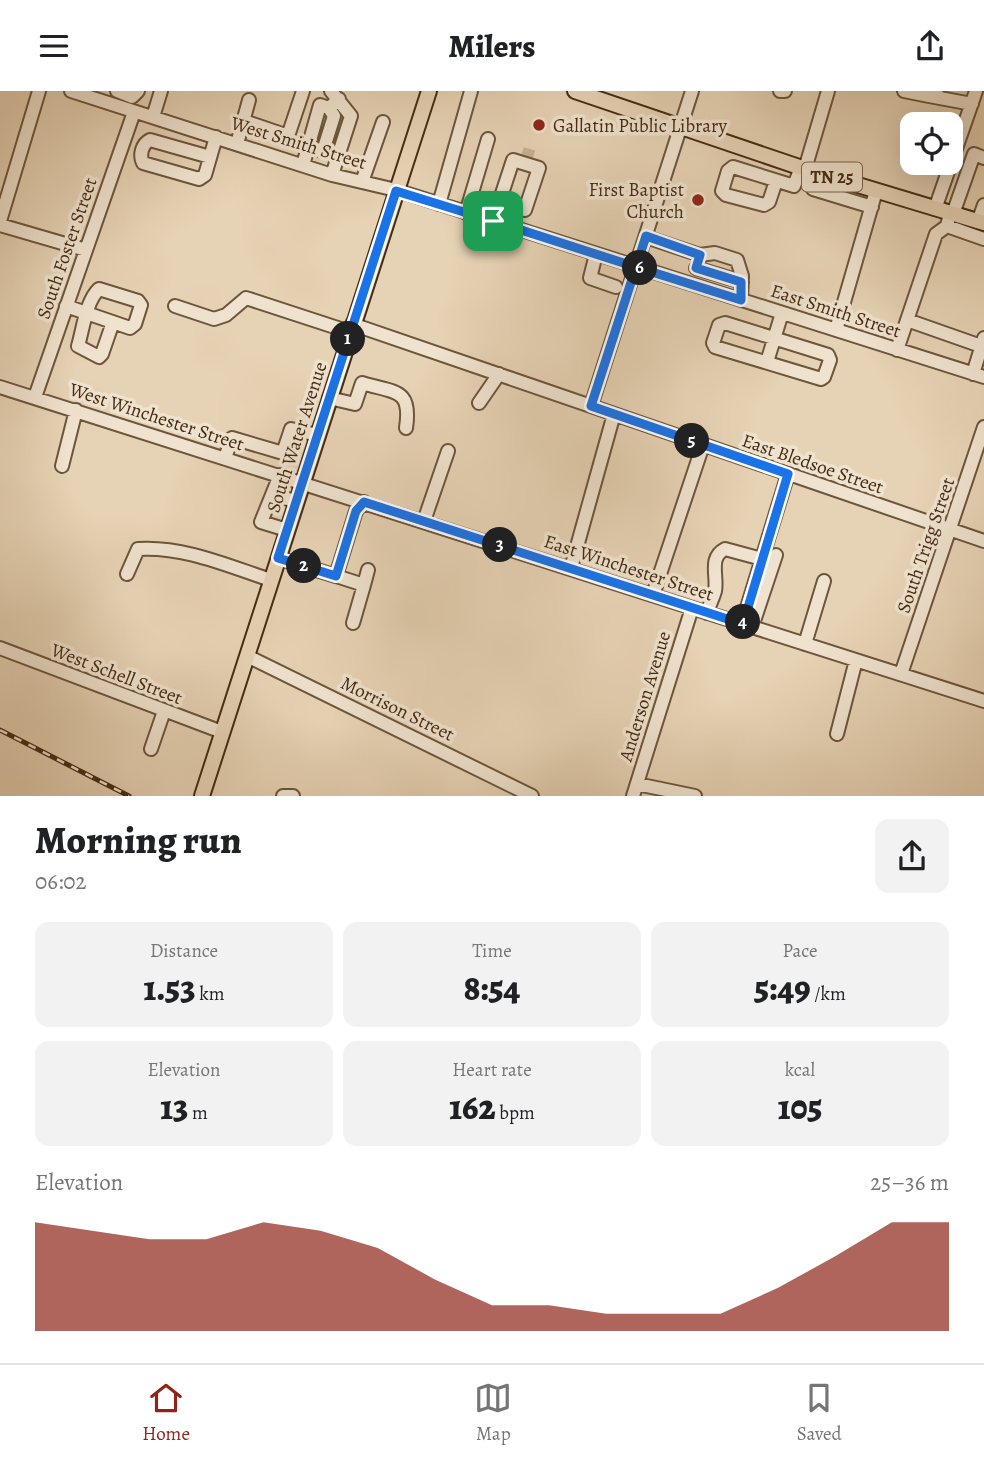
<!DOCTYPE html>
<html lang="en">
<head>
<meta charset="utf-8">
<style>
	:root { --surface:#fff; --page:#f2f2f2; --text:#202124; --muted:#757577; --line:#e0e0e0; --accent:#8f2418 }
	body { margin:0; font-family:Alegreya,serif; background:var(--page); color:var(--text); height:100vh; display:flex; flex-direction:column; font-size:26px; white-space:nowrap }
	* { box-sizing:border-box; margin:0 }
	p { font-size:23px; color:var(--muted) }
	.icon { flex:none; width:38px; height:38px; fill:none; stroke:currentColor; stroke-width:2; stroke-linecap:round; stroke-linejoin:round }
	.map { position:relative; height:705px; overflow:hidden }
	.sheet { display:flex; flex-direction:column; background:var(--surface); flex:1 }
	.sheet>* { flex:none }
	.buttons { position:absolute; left:900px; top:21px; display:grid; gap:14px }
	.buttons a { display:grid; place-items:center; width:63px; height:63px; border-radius:14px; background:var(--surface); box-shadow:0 7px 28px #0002; font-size:35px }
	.pin { position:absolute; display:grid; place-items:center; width:60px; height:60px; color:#fff; margin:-30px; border-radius:14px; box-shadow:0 4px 10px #0006 }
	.km { position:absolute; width:35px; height:35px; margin:-18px; border-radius:50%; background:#222; color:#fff; font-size:19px; line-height:35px; text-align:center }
	.round { display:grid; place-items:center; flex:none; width:74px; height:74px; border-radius:14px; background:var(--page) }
	.summary { display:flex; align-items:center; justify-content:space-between; height:119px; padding:0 35px }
	h1 { font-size:38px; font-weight:800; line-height:52px }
	.figures { display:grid; grid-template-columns:repeat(3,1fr); gap:10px; height:119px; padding:7px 35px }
	.figures div { display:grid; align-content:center; border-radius:14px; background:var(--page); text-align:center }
	.figures b { font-size:35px; font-weight:800 }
	.figures small { font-size:19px; font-weight:400 }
	.figures p { font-size:19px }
	.chart { height:196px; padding:14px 35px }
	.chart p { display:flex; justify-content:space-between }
	.chart svg { width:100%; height:126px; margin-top:7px; fill:var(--accent); opacity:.7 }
	header { display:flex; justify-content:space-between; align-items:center; height:91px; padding:0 35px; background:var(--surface); font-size:32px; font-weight:800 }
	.tab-bar { display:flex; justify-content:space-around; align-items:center; height:98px; border-top:2px solid var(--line); background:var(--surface); font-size:19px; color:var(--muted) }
	.tab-bar a { display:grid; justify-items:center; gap:4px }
	.tab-bar .active { color:var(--accent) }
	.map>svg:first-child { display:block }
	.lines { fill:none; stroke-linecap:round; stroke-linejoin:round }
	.minor-tunnel { stroke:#c6b194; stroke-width:12; stroke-dasharray:12 6; stroke-linecap:butt }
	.minor-casing { stroke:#6c553b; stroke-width:16 }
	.major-casing { stroke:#442b13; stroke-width:18 }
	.minor { stroke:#efe2ce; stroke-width:12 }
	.major { stroke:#e6d2b4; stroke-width:14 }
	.rail-casing { stroke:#442b13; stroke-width:5 }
	.rail { stroke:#efe2ce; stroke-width:2.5; stroke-dasharray:8; stroke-linecap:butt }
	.route-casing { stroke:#fff; stroke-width:14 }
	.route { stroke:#1a73e8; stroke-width:9 }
	.poi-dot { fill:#8f2418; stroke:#efe2ce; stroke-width:2.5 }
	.labels { text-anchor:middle; stroke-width:7; stroke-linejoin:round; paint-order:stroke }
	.shield { fill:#efe2ce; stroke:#77624b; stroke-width:2 }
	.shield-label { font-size:18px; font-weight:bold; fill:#442b13 }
	.poi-label { font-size:19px; fill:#442b13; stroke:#efe2ce; text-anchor:start }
	.street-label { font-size:19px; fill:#442b13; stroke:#efe2ce }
</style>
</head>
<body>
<header><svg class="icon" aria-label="menu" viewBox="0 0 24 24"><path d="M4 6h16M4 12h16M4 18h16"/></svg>Milers<svg class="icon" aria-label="share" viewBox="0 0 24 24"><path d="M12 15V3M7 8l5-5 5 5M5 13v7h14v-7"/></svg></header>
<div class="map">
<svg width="984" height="705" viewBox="0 0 984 705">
	<rect width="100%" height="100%" fill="#e6d2b4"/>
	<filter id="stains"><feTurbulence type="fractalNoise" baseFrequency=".00286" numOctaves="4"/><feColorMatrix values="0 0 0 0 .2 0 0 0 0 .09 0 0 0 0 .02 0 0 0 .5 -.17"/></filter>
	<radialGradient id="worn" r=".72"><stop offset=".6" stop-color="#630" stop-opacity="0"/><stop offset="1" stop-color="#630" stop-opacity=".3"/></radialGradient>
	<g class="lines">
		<!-- minor-tunnel -->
		<path class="minor-tunnel" d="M522,62L536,66"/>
		<!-- minor casing -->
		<g class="minor-casing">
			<path id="minor" d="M71,0L332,84L396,99L984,286
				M117,0L132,6L138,0
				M331,0L351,25L332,84
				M780,0H785
				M904,0L929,5L937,3
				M929,5L972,13
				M153,26L161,0
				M244,30L288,45L303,0
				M237,53L249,9
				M308,56L323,60L334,25L329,17
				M210,66L150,49C142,53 139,64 143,72L199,88L205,84L216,46
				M303,74L320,14L329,17L339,8
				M805,78L828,0
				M817,82L813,98L872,116
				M776,90L769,111L764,114L726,104L722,100L728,80L733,76L794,95L801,76
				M362,91L383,31
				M439,113L471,0
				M935,118L976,0
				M466,122L488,48
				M953,123L974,63L984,67
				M0,130L39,0
				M493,130L513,69L539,77L525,119L499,111
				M978,131L984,114
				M0,134L86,159
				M947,135L984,148
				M646,146L700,164L715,162L737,169L742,185L741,209
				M596,163L590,187L616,196
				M696,177L742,191
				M66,215L130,237L135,233L141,214L138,210L99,198C86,210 83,238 78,255L99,266L102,263L113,231
				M175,215L214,228L226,224L246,207L350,241
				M907,229L981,255
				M725,232L828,264L830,269L824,286L821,288L715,256L713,252L719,234Z
				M352,233L984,450
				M836,239L876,100
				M897,259L936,143L947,135L950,122
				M767,271L782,222
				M973,283L984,247
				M0,296L984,610
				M35,306L134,21
				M329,307L355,313L362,292C395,302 412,297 406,337
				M479,312L499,283
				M591,315L692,0
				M225,367L232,347L283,362L291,338L318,344
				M62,375L76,319
				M280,384L261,431L287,439
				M273,403L297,411
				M424,430L448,360
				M278,467L336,485L356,420L364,411
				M571,477L614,323
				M127,483L138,458C184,455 228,475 271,489
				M336,485L364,494L368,479
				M653,504L703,354
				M707,522C709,515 713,507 715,500C718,485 708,467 725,458L762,468
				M353,532L364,494
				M742,533L788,383
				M752,536L776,464
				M805,553L824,490
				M0,557L222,641
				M247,565L532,705
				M901,583L984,336
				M837,643L856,569
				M151,658L164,620
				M637,693L695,705
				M283,705H293
				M633,705L692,517"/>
		</g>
		<!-- major casing -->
		<g class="major-casing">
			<path id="major" d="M575,0L805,78L984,132
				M202,705L429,0"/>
		</g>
		<!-- minor -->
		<use href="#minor" class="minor"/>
		<!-- major -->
		<use href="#major" class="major"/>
		<!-- rail casing -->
		<g class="rail-casing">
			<path id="rail" d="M0,639L129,705"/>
		</g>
		<!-- rail -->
		<use href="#rail" class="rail"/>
	</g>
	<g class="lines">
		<!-- route casing -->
		<g class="route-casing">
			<path id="route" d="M493,130L396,100L278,467L336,485L356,420L364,411L743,533L788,383L591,315L636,176L741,209V191L696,177L700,164L646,145L636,176L493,130"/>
		</g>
		<!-- route -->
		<use href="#route" class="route"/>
	</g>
	<!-- markers -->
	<g class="poi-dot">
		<circle cx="539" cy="34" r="7"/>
		<circle cx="698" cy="109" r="7"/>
	</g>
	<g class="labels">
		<!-- shield labels -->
		<rect class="shield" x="802" y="71.5" width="60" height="29" rx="5"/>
		<g class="shield-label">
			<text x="832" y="92">TN 25</text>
		</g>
		<!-- poi labels -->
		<g class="poi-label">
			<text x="553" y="41">Gallatin Public Library</text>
			<text x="684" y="105" text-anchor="end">First Baptist<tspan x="684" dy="22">Church</tspan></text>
		</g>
		<!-- street labels -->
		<g class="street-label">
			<text transform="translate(299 51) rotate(17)" y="7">West Smith Street</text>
			<text transform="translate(66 157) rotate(-71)" y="7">South Foster Street</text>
			<text transform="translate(836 219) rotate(18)" y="7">East Smith Street</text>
			<text transform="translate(157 325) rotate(18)" y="7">West Winchester Street</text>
			<text transform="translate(296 346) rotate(-72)" y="7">South Water Avenue</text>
			<text transform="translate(813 372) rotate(19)" y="7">East Bledsoe Street</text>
			<text transform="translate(925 454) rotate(-71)" y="7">South Trigg Street</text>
			<text transform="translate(629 476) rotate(18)" y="7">East Winchester Street</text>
			<text transform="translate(117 582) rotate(21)" y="7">West Schell Street</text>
			<text transform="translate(644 605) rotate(-73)" y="7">Anderson Avenue</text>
			<text transform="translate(398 617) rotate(26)" y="7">Morrison Street</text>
		</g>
	</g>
	<rect width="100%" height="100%" filter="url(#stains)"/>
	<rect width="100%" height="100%" fill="url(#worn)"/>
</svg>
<div class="buttons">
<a><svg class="icon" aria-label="locate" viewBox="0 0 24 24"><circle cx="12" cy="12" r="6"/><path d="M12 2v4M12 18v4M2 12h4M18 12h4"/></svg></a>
</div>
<div class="pin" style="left:493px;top:130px;background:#1e9e55"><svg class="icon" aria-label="arrive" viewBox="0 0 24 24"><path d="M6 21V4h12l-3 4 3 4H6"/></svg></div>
<b class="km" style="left:348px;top:248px">1</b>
<b class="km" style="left:304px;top:475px">2</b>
<b class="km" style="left:500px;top:454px">3</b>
<b class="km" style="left:743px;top:531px">4</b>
<b class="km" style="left:692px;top:350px">5</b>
<b class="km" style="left:640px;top:177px">6</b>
</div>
<section class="sheet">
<div class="summary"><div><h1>Morning run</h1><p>06:02</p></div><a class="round"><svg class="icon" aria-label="share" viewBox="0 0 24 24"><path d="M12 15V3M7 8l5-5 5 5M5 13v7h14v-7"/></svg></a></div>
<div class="figures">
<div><p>Distance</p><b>1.53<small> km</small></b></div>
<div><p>Time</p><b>8:54</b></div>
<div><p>Pace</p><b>5:49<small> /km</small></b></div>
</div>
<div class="figures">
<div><p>Elevation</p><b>13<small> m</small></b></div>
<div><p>Heart rate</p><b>162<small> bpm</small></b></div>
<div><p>kcal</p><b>105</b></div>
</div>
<div class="chart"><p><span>Elevation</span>25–36 m</p>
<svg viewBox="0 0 160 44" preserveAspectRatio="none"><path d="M0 44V6L10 9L20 12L30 12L40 6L50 9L60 15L70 26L80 35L90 35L100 38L110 38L120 38L130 29L140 18L150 6L160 6V44z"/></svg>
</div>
</section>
<nav class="tab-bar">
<a class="active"><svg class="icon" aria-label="home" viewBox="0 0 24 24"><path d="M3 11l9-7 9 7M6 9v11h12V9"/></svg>Home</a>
<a><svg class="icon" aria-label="map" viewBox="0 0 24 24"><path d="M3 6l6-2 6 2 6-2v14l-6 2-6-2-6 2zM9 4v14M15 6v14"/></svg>Map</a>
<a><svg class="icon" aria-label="saved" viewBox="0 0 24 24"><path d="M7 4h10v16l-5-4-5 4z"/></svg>Saved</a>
</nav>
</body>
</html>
